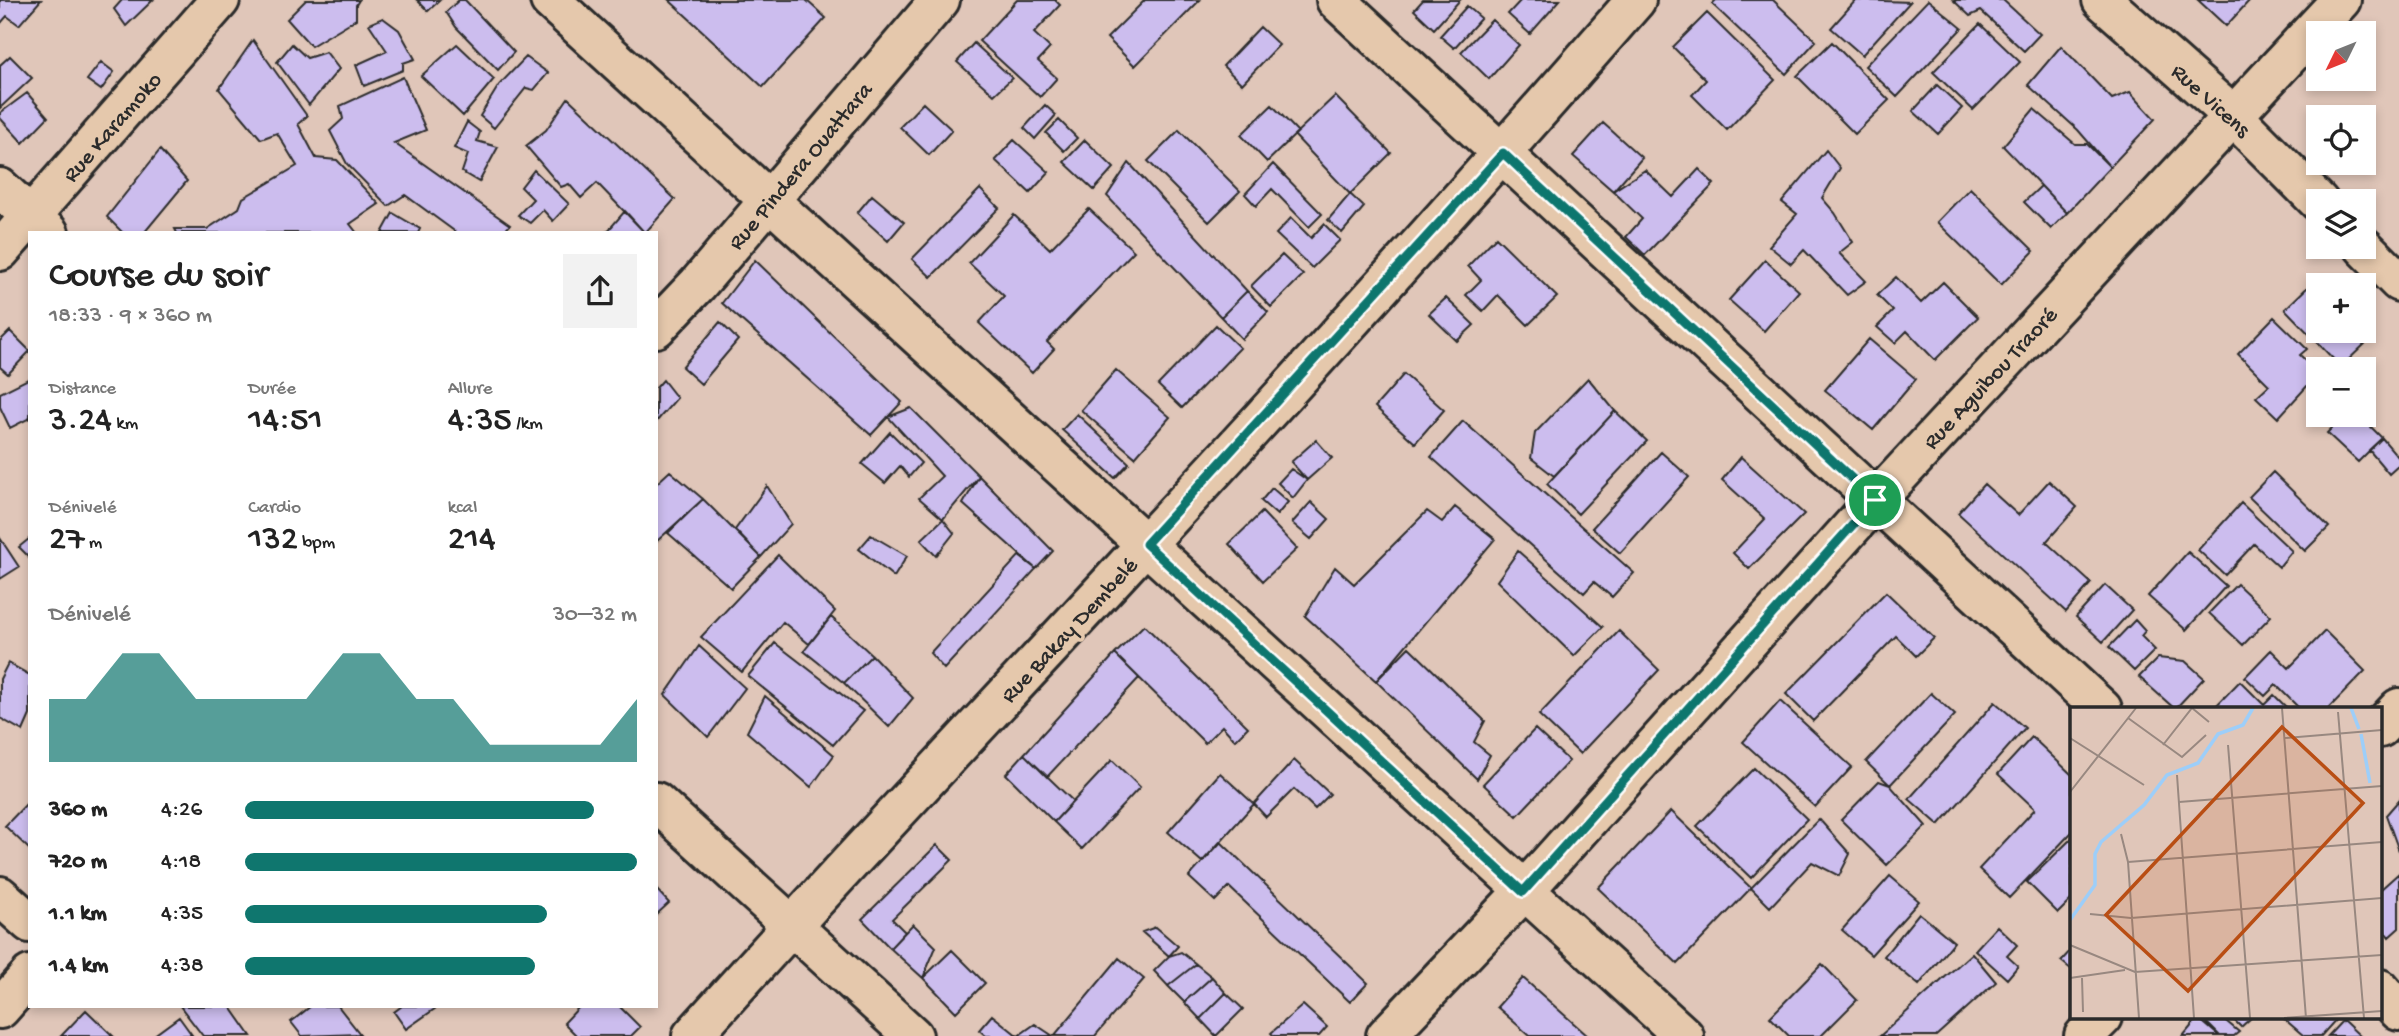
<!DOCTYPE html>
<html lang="fr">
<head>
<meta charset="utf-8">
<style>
	:root { --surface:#fff; --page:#f2f2f2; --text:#222; --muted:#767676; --accent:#0f766e }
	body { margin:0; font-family:"Gochi Hand",sans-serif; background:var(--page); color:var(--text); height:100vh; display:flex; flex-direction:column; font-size:26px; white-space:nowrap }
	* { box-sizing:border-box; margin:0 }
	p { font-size:23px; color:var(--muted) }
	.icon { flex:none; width:38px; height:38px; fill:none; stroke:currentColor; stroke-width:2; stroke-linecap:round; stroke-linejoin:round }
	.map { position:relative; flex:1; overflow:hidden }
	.sheet { position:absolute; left:28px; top:231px; width:630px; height:777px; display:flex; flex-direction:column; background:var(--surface); border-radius:0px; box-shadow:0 4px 10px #0003 }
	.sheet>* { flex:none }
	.needle { width:46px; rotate:227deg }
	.tools { position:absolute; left:2306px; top:21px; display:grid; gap:14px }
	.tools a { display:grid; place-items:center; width:70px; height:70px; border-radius:0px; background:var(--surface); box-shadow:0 4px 10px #0003; font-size:35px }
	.pin { position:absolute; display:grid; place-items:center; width:60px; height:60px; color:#fff; margin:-30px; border:4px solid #fff; border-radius:50%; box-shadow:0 2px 7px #0007 }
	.round { display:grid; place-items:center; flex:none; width:74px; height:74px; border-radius:0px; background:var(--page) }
	.summary { display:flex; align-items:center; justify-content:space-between; height:119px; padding:0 21px }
	h1 { font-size:38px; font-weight:600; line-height:52px }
	.figures { display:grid; grid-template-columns:repeat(3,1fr); gap:10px; height:119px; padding:7px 21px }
	.figures div { display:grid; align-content:center }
	.figures b { font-size:35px; font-weight:600 }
	.figures small { font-size:19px; font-weight:400 }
	.figures p { font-size:19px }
	.chart { height:196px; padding:14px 21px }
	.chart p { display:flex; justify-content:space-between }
	.chart svg { width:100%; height:126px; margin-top:7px; fill:var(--accent); opacity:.7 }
	ul { padding:0 21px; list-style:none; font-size:23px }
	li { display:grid; grid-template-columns:112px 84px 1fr; align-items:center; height:52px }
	li i { height:18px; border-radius:9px; background:var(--accent) }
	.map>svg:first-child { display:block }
	.building { fill:#ccbdee; stroke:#2b2b2b; stroke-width:2 }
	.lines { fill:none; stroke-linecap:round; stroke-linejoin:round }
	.minor-casing { stroke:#2b2b2b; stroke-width:44 }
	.tertiary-casing { stroke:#2b2b2b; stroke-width:44 }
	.minor { stroke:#e5c8ac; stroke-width:38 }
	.tertiary { stroke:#e5c8ac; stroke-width:38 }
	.route-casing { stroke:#fff; stroke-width:14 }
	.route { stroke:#0f766e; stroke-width:9 }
	.labels { text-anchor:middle; stroke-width:7; stroke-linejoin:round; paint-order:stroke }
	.street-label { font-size:23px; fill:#2b2b2b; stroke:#e5c8ac }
	.inset-river { fill:none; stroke:#9dcef9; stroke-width:3.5 }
	.inset-road { fill:none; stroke:#988880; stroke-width:2 }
	.view { fill:#b94e14; fill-opacity:0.15; stroke:#b94e14; stroke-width:3.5 }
	.inset-edge { fill:none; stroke:#2b2b2b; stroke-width:3.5 }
</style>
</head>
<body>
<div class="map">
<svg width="2399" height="1036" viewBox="0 0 2399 1036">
	<rect width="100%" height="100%" fill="#e0c6b9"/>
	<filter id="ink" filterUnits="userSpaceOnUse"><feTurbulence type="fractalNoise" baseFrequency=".0143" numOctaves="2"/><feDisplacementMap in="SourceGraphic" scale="14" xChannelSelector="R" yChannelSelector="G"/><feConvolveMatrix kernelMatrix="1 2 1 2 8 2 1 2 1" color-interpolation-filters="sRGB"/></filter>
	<g filter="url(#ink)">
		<!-- building -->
		<path class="building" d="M0,0H41L19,25L7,16L0,24Z
			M122,0H153L126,26L114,9Z
			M306,0H359L356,5V19L311,46L287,19Z
			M417,0H440L428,11Z
			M459,0H465L514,52L498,70L456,27L446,12Z
			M669,0H806L826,18L763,87Z
			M1017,0H1055L1060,5L1034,33L1050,48L1038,61L1057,78L1040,97L979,41Z
			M1145,0H1200L1135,66L1107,38Z
			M1423,0H1460L1434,29L1414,10Z
			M1521,0H1560L1530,34L1508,14Z
			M1716,0H1773L1816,41L1786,74L1712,4Z
			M1856,0L1910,2L1862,55L1831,28Z
			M1928,0L1962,28L1897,97L1865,66Z
			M1953,0H2003L2040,34L2024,51L1981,11L1970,16Z
			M2198,0H2250L2226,26Z
			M1467,6L1481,18L1454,48L1440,36Z
			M1707,13L1775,80L1727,130L1692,95L1706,80L1673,47Z
			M383,18L399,30L415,59L403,63V70L364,86L356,65L387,51L369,24Z
			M1492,20L1519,45L1489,79L1461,52Z
			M1980,24L2020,62L1973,110L1933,72Z
			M1260,27L1279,45L1242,84L1223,66Z
			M253,40L307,116L298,124L316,158L337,160L379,204L350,224L357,233H177L175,229H207L239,208L243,198L297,166L277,133L261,139L219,89Z
			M1832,42L1889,100L1855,134L1797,76Z
			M974,43L1012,78L994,95L957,62Z
			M292,44L307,58L326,52L339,69L309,105L277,62Z
			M457,44L494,79L463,116L421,76Z
			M2061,46L2112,99L2130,92L2155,119L2110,167L2078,130L2028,85Z
			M10,56L32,78L0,108V65Z
			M526,57L548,73L534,90L526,88L494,128L480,116L499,85Z
			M101,62L114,72L101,90L87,80Z
			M403,77L426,130L394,143L510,225L503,233H457L405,195L388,206L347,164L330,131L343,119L340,106Z
			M1937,85L1962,108L1938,134L1913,111Z
			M27,93L48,117L23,143L0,118V113Z
			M1335,96L1391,153L1350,194L1294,135Z
			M568,98L675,199L645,233L597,183L581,198L569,184L561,187L526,146L546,130Z
			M923,103L952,130L929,155L900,127Z
			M1045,105L1056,115L1035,139L1024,128Z
			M1272,105L1298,132L1267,162L1241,135Z
			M2034,109L2075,144H2087L2110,167L2067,213L2003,146Z
			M1059,120L1077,138L1064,151L1046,133Z
			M467,122L480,132L477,141L498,147L479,182L462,172L468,154L454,148Z
			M1603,123L1642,158L1613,191L1573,156Z
			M1179,130L1240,191L1209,222L1148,161Z
			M1014,140L1049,172L1030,193L995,160Z
			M1085,140L1114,168L1094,190L1064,162Z
			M160,150L187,181L144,233H123L107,217Z
			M1826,150L1840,168L1822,198L1835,213L1853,242L1839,253L1866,281L1847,295L1804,250L1791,264L1769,246L1797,214L1782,202Z
			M1129,163L1247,291L1221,317L1107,196Z
			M1273,164L1322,214L1309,227L1272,189L1256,206L1245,194Z
			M1699,169L1714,184L1645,255L1626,237L1642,219L1613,191L1645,170L1673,197Z
			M534,170L569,204L553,221L543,210L530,223L518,215L533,199L521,187Z
			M2041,186L2067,213L2051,229L2024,202Z
			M1970,188L2034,251L2001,285L1937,222Z
			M980,189L999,208L931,277L912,259Z
			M1350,194L1364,207L1342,233L1328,220Z
			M872,195L904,222L888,241L857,213Z
			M1089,209L1134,251L1047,342L1054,349L1032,373L979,323L1004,296L969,263L1014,215L1050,249Z
			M625,211L645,233H606Z
			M393,213L420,229L418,233H382Z
			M1291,218L1311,238L1324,224L1340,240L1312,268L1276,234Z
			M1496,237L1557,297L1528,325L1498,295L1483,311L1466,295L1481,280L1468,266Z
			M1282,255L1303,275L1271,307L1251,286Z
			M755,260L902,402L871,435L722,303Z
			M1765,260L1799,291L1764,331L1729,300Z
			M1896,277L1921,303L1943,282L1978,317L1935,360L1907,331L1895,343L1877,327L1893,311L1877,295Z
			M2314,281L2319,286V331H2362L2370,339L2341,367L2285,309Z
			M1247,291L1268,312L1242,339L1221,317Z
			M1446,298L1474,325L1457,341L1429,314Z
			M2274,317L2307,349L2300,355L2319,373L2278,418L2256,397L2269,385L2238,354Z
			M720,322L738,340L701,384L682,367Z
			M1216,325L1240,348L1182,408L1158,385Z
			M10,331L30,351L8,374L0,367V341Z
			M1869,339L1916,379L1873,430L1825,390Z
			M1116,370L1170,417L1135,457L1081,410Z
			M1404,374L1444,410L1415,443L1375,407Z
			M30,378V418L10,428L0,407V393Z
			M1588,378L1615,411L1554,476L1531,458L1535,433Z
			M663,380L677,398L656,422V388Z
			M911,408L979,476L943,519L919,498L942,476L888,417Z
			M1615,411L1647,441L1578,514L1547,484Z
			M1077,414L1129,463L1115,478L1062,430Z
			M2345,415H2359L2382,438L2358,462L2327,433Z
			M1463,421L1634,573L1612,597L1594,582L1584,593L1431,457Z
			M890,432L921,463L909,477L900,466L885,483L862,464Z
			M2382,438L2399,458V465L2389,474L2369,450Z
			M1316,440L1332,458L1307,480L1291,462Z
			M1661,452L1689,477L1620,553L1592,528Z
			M1741,457L1804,514L1749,569L1733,553L1765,519L1722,480Z
			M1291,469L1307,480L1293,498L1278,483Z
			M670,471L703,499L656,542V484Z
			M2273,472L2329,527L2305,551L2249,497Z
			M979,476L1053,551L1036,569L963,504Z
			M2049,481L2077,507L2046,542L2091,583L2066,612L1958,513L1984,484L2018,515Z
			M767,486L791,524L761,557L735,530Z
			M1272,488L1288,502L1277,515L1261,501Z
			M703,499L761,557L731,588L668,533Z
			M1311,502L1329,519L1311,539L1292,523Z
			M2241,503L2292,551L2279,567L2254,544L2225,575L2198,550Z
			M1455,507L1495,539L1376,681L1305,616L1335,567L1354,584L1427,511L1442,522Z
			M1262,512L1297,549L1263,581L1229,544Z
			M943,519L954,533L936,556L921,540Z
			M871,535L907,556L894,577L859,549Z
			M0,538L19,567L0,579Z
			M30,538V558L19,547Z
			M1518,551L1603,627L1574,656L1497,581Z
			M2188,552L2226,586L2186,630L2148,596Z
			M778,555L835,611L809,644L783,622L742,672L701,637Z
			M1019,556L1036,569L944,669L930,653Z
			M2237,584L2271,616L2243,645L2209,613Z
			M2105,585L2132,610L2103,642L2076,617Z
			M1886,592L1934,638L1916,656L1896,636L1813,721L1786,694Z
			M831,617L872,655L844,683L804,651Z
			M2135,620L2145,631L2141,636L2155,650L2134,671L2109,647Z
			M1144,625L1248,727L1235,740L1222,726L1205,743L1115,654Z
			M1619,631L1659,670L1580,754L1539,715Z
			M2325,631L2365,671L2328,709H2300L2276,685L2265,696L2245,677L2271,650L2289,668Z
			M775,643L863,711L833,745L748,676Z
			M699,646L745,688L708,737L665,695Z
			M1409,647L1485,721L1474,742L1490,755L1477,779L1376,681Z
			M1115,654L1139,678L1047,777L1024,754Z
			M872,655L913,698L889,727L844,683Z
			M2158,658L2185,661L2204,678L2175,709L2139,677Z
			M8,663L30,675V715L23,731L0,718V679Z
			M2240,681L2264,705L2274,695L2288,709H2213Z
			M1931,693L1955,715L1890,785L1866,762Z
			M765,696L834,755L811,787L747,732Z
			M1780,701L1852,767L1815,807L1743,742Z
			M1995,702L2025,728L1939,825L1909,799Z
			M1535,729L1569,761L1517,816L1483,784Z
			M2032,737L2072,775V832L2009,898L1979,869L2035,809L1998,774Z
			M1024,754L1073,801L1054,822L1006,774Z
			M1112,760L1140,787L1082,849L1054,822Z
			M1294,760L1330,794L1315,809L1294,789L1266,817L1254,804Z
			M1754,768L1807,819L1751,878L1697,826Z
			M1220,773L1254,804L1202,862L1168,832Z
			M1879,781L1890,785L1926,826L1887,865L1841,820Z
			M30,800V850L5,826Z
			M2399,800V851L2386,815Z
			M1671,811L1751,888L1678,964L1598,888Z
			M1819,819L1850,854L1839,876L1812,862L1770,907L1751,888Z
			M2072,838V899L2058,913L2027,882Z
			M1221,842L1368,983L1350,1002L1229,887L1215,901L1189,877Z
			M937,845L952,860L892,919L905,932L890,948L862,919Z
			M2399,873V928L2389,937L2380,926V890Z
			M1890,876L1919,901L1871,955L1842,930Z
			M656,889L669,903L656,915Z
			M1919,913L1954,942L1919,985L1884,956Z
			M913,924L936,947L923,978L890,948Z
			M1997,926L2017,945L2007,956L2018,966L2007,979L1975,950Z
			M1156,927L1178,946L1169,956L1142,932Z
			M2072,949V970L2061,961Z
			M952,950L985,983L956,1012L923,978Z
			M1181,952L1196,964L1168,986L1154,971L1169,956Z
			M1972,953L1996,982L1936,1036H1880Z
			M1119,958L1144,979L1095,1036H1054Z
			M1196,964L1212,977L1184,1002L1168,986Z
			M1822,964L1857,1000L1821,1036H1789L1770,1017Z
			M1212,977L1226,993L1200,1019L1184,1002Z
			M1523,978L1588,1036H1530L1497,1007Z
			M1226,993L1243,1009L1216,1036L1200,1019Z
			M1303,1005L1327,1027L1319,1036H1274L1271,1033Z
			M180,1006H230L251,1036H203Z
			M311,1006H338L360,1034L302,1036L291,1022Z
			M402,1006H439L406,1029L394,1012Z
			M580,1006H619L640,1027L631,1036H577L564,1023Z
			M86,1010L113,1036H61Z
			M992,1015L1018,1036H986L979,1030Z
			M179,1017L192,1035L153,1036Z
			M2221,1017L2239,1032L2234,1036H2220L2202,1018Z
			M2231,1017H2252L2241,1027Z
			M2282,1017H2338L2321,1036H2304Z
			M2198,1018L2219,1036H2183Z
			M2343,1020L2360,1036H2328Z
			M1035,1024L1053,1036H1018Z"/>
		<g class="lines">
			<!-- minor casing -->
			<g class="minor-casing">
				<path id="minor" d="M550,0L1684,1036
					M1336,0L2102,709
					M0,188L49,233
					M0,251L220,0
					M656,328L698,284L940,0
					M2380,728L2399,708
					M656,802L913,1036
					M0,896L30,923
					M2380,989L2399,1011
					M0,1009L30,975
					M692,1036C841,869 995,708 1146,544C1312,365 1476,184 1636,0
					M1386,1036L1523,892L1876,500L2341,0
					M2084,1036L2103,1017"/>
			</g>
			<!-- tertiary casing -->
			<g class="tertiary-casing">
				<path id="tertiary" d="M2102,0L2232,115L2319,202
					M2364,247L2399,282"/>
			</g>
			<!-- minor -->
			<use href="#minor" class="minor"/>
			<!-- tertiary -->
			<use href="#tertiary" class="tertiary"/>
		</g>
	</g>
	<g class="lines" filter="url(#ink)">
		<!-- route casing -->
		<g class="route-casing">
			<path id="route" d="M1503,153L1875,500L1523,892L1146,544Z"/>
		</g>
		<!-- route -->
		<use href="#route" class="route"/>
	</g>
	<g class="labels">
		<!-- street labels -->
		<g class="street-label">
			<text transform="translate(2212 99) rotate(42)" y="8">Rue Vicens</text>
			<text transform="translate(111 126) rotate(-49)" y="8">Rue Karamoko</text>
			<text transform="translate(799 165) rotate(-50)" y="8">Rue Pindera Ouattara</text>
			<text transform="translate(1989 377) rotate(-47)" y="8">Rue Aguibou Traoré</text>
			<text transform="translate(1068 629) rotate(-47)" y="8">Rue Bakay Dembelé</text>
		</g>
	</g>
	<!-- overview -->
	<g transform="translate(2070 707)">
		<rect width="312" height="312" fill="#e0c6b9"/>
		<path class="inset-river" d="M281,1L289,22M291,27L300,76M0,213L25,178V147L31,135L74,98L97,68L128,56L148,27L173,18L183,1"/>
		<path class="inset-road" d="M212,1L236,311M268,5L294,311M58,11L112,50L136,28M0,31L74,78M215,31L312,23M93,38L122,1L139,15M158,38L180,311M107,68L124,311M0,85L66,1M109,95L312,79M51,127L58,155L69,311M58,155L312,135M20,207L61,211L312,191M0,238L65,265L312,248M0,271L55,263M12,271L13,305M214,311L312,304"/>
		<path class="view" d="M212,20L293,96L118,284L36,208Z"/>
		<rect width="312" height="312" class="inset-edge"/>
	</g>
</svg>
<div class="tools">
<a><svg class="needle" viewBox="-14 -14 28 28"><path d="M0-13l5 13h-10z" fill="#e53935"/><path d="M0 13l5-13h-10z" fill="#767676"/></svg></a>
<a><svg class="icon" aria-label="locate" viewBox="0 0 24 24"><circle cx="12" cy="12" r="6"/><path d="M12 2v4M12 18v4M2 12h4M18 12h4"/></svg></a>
<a><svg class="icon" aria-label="layers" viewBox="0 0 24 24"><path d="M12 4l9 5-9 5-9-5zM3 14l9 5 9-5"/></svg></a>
<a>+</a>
<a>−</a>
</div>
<div class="pin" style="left:1875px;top:500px;background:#1e9e55"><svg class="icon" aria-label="arrive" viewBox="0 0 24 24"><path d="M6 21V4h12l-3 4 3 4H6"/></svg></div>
<section class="sheet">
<div class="summary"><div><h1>Course du soir</h1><p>18:33 · 9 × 360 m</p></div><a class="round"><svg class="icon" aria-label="share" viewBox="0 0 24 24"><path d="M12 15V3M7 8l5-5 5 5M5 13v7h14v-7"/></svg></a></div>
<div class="figures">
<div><p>Distance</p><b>3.24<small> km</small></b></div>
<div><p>Durée</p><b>14:51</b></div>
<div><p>Allure</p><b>4:35<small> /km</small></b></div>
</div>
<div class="figures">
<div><p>Dénivelé</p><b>27<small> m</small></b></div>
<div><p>Cardio</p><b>132<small> bpm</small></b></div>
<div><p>kcal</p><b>214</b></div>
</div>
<div class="chart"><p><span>Dénivelé</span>30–32 m</p>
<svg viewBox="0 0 160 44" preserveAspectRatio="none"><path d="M0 44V22L10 22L20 6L30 6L40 22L50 22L60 22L70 22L80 6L90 6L100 22L110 22L120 38L130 38L140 38L150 38L160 22V44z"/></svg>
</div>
<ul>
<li><b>360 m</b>4:26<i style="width:89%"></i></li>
<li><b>720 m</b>4:18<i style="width:100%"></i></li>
<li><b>1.1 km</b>4:35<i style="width:77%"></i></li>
<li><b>1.4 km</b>4:38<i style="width:74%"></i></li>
</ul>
</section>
</div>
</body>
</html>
